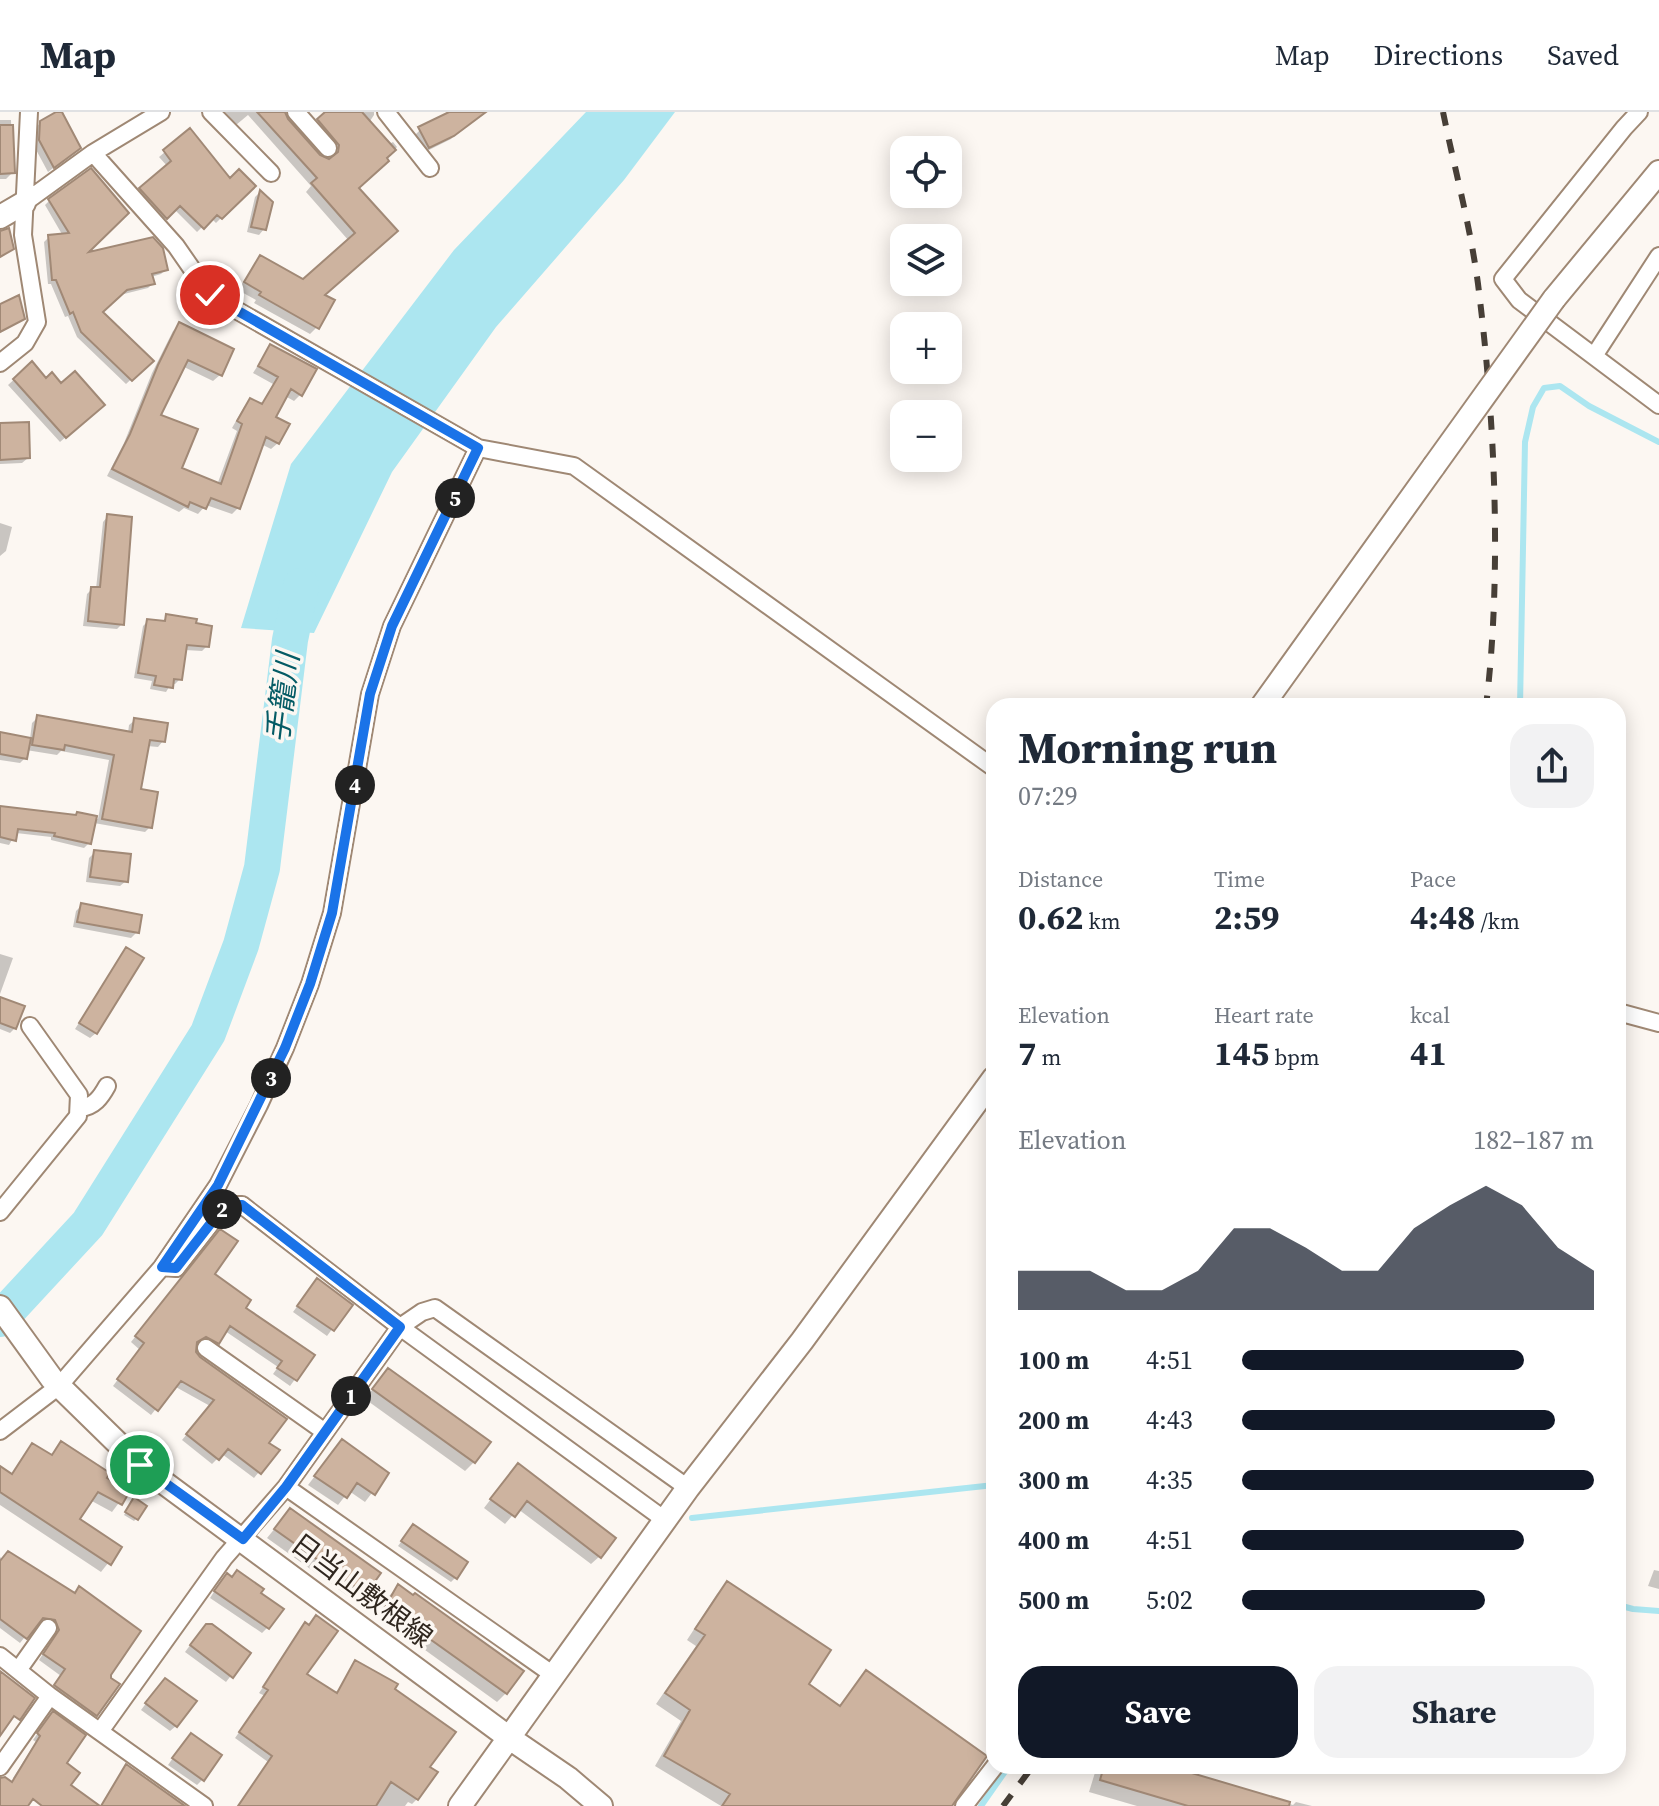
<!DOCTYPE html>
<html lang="en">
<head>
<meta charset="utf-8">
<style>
	:root { --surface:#fff; --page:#f2f2f3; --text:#1f2937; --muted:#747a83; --line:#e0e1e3; --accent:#111827 }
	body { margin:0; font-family:"Source Serif 4","Noto Sans JP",serif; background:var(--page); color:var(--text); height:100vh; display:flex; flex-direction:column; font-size:30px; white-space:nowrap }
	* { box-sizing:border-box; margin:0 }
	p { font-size:26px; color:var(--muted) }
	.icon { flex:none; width:44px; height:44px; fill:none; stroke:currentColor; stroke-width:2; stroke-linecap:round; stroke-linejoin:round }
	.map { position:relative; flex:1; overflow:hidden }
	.details { position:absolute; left:986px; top:586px; width:640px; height:1076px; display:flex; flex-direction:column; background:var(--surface); border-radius:24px; box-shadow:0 4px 20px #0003 }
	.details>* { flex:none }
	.buttons { position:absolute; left:890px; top:24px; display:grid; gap:16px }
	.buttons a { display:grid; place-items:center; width:72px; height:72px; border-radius:16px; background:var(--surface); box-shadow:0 4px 20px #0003; font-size:40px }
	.pin { position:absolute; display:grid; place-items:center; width:68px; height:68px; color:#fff; margin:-34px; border:4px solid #fff; border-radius:50%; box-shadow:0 2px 8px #0007 }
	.km { position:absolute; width:40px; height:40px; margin:-20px; border-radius:50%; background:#222; color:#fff; font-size:22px; line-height:40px; text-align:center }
	.round { display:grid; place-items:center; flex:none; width:84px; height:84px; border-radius:24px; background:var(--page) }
	.head { display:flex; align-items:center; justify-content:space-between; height:136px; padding:0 32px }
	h1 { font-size:44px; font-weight:700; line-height:60px }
	.figures { display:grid; grid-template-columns:repeat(3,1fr); gap:12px; height:136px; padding:8px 32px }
	.figures div { display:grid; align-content:center }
	.figures b { font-size:34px; font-weight:700 }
	.figures small { font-size:22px; font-weight:400 }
	.figures p { font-size:22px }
	.chart { height:224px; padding:16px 32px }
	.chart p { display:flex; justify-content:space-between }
	.chart svg { width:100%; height:144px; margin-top:8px; fill:var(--accent); opacity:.7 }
	.primary-button { display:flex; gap:16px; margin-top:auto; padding:16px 32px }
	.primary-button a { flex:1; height:92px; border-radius:24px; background:var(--accent); color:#fff; font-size:32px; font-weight:700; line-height:92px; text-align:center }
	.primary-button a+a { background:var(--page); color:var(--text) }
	ul { padding:0 32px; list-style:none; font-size:26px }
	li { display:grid; grid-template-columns:128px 96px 1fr; align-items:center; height:60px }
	li i { height:20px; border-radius:10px; background:var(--accent) }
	header { display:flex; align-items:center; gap:48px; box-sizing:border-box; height:112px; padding:0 40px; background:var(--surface); border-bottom:2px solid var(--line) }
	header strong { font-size:38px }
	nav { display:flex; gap:44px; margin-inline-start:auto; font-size:28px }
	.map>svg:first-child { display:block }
	.water { fill:#ace6f0 }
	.shadow { fill:#0003 }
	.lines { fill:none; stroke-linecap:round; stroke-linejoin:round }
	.stream { stroke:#ace6f0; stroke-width:6 }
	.river { stroke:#ace6f0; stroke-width:36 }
	.building { fill:#cdb39f; stroke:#a18976; stroke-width:2 }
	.street-casing { stroke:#9f8874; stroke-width:20 }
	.secondary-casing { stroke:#9f8874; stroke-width:26 }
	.street { stroke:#fff; stroke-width:16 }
	.secondary { stroke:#fff; stroke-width:22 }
	.rail { stroke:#473f37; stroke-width:6; stroke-dasharray:14 14; stroke-linecap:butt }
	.secondary-bridge-casing { stroke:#9f8874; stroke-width:26; stroke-linecap:butt }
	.secondary-bridge { stroke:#fff; stroke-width:22 }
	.route-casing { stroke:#fff; stroke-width:16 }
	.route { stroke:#1a73e8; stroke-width:10 }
	.labels { text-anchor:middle; stroke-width:7; stroke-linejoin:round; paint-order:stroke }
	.street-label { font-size:28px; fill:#30271f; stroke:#fcf7f2 }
	.water-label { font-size:30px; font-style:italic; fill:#045b65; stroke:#fcf7f2 }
</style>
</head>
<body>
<header>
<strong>Map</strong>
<nav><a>Map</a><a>Directions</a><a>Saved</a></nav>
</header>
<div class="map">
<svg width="1659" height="1694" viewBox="0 0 1659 1694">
	<rect width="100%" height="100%" fill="#fcf7f2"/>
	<!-- water -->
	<path class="water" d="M586,0H675L624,68L496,215L392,360L314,521L241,516L291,352L454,138Z"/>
	<!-- shadow -->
	<path class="shadow" d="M225,0H285L286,8L334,60L393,30L397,35L356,77L388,125L323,183L317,215L310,222L254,191L256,188L238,178L260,145L303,170L349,129L306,80L311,74L248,3L236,13Z
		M328,0H374V3L364,18L332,41L312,15Z
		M0,8H11L13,60L6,67H0Z
		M41,10L73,41L48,60L34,34L35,17Z
		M422,16L456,21L451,27L423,41L416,27V22Z
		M190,19L229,69L253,74L216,111L211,106L197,120L174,97L161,110L136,82L168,55L159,45Z
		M260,80L264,117L259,123L247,120L255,85Z
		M50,88L83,143L166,157L161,162L151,165L153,171L148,176L120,183L100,201L151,249L126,272L77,225L68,204L65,205L51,172H48L44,130L49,125L63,124L45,93Z
		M180,213L220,263L213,269L182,254L158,304L180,358L217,373L237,319L232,316L244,295L250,288L261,294L273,272L253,261L270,234L301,282L294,289L285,284L273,305L278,331L271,337L261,332L238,396L232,402L206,393L198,402L184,396L179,400L107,364L124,331L152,261L173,219Z
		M31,252L46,268L61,274L97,298L60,330L8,273Z
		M0,313L28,346L22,351L0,352Z
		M108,404L122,512L117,517L83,514L87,482L92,477H96L103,410Z
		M0,411L12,415L6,439L0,444Z
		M167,505L194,513L207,534L202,539L185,538L180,567L175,572H171L166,580L150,577L152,569L134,566L143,514L148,509L161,511Z
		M38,605L128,621L129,613L135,608L163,629L158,635L147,634L139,678L150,715L145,720L94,711L89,731L84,736L51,728V725L16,721L9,733L0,731V696L74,705L77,702L98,707L109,648L61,639L57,643L26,638L25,646L20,651L0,648V622L30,627L32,611Z
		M95,740L126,769L120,774L86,770L89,746Z
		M82,793L137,820L131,826L73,815L76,799Z
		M126,838L96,921L90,926L75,917Z
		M0,842L13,846L0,882Z
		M0,887L15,916L10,921L0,917Z
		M215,1125L212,1162L243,1196L313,1243L290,1274L273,1262L278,1255L225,1219L212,1236L201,1230L194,1232L193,1236L198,1246L267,1331L277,1338L254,1366L222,1342L212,1352L182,1328L210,1294L174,1274L151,1303L113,1274L140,1238L131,1230Z
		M312,1174L350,1193L327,1224L293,1200Z
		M388,1258L474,1350L465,1359L365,1287Z
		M342,1329L387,1361L365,1390L349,1379L338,1393L308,1373Z
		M61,1332L104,1367L127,1380L112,1400L90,1388L77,1408L120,1436L101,1460L0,1393V1357L10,1364L32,1334L50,1344Z
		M510,1362L600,1444L591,1452L518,1397L505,1412L484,1396Z
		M132,1390L136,1407L134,1409L124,1403Z
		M290,1398L364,1480L355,1489L267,1426Z
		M413,1414L456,1465L451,1470L398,1434Z
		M0,1445L109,1562L96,1603L90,1608L50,1579L61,1564L39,1548L54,1525L50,1512L36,1511L20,1531L0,1516Z
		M1654,1458L1659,1459V1477L1648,1474Z
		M221,1469L258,1481L268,1515L262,1521L210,1486Z
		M727,1472L806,1572L839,1595L866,1561L949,1694H721L655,1654L681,1609L656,1592L696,1534L687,1528L717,1482Z
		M398,1475L413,1486L506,1581L497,1590L378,1504L389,1484Z
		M305,1513L304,1562L335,1583L356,1550L392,1578L427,1656L417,1687L412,1692L408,1690L405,1694H238L268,1650L235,1626L265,1584L259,1581Z
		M200,1520L248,1542L226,1570L185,1540Z
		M159,1574L176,1614L170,1619L141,1598Z
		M47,1608L64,1652L68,1674L96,1694H57L13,1666L36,1630L33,1628Z
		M185,1629L203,1667L197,1673L168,1653Z
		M1097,1654H1161L1293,1693L1296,1690L1312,1694H1137L1089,1680Z"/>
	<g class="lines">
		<!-- stream -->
		<path class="stream" d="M1520,594L1525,330L1533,295L1544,276L1560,274L1589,294L1659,330
			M692,1406L994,1373
			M1618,1493L1633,1497L1659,1499
			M981,1694L1009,1654"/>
		<!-- river -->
		<path class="river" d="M0,1207L88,1112L208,921L241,833L262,756L290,528L301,474"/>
	</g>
	<!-- building -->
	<path class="building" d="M56,0H62L81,36L54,56L39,28L40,9Z
		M257,0H285L288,7L320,43L329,47L338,40L339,33L317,7L325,0H362L396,38L387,46L389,49L359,76L398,119L325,183L335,188L319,217L259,183L261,180L244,170L260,143L303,167L355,121L311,71L317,66Z
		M449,0H486L454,24L429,36L418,15Z
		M0,13H13L15,61L0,62Z
		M190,16L230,66L239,57L256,74L222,107L217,103L204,117L180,94L167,107L139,76L171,49L163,38Z
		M91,56L129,101L89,140L153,125L163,136L168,158L152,162L155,172L127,178L103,200L154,249L132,269L81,220L73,200L70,202L56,168H52L48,123L69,121L48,87Z
		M260,78L273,90L266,118L251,115Z
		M9,116L14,137L0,145V119Z
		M19,183L25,207L0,220V192Z
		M179,210L234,237L222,264L188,248L161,303L198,317L182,356L221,372L242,312L237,309L250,286L262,292L278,265L258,254L270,232L317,257L302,284L291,277L276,305L290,312L279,332L266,325L240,397L211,386L206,397L190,390L188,395L112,357L130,322L158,253Z
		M32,249L46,266L52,260L61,271L75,259L105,293L66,326L13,267Z
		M29,310L30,346L0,348V311Z
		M107,402L132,405L124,513L88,509L91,475H100Z
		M166,502L197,507L196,511L212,514L209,535L187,533L182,568L174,567L173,576L154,573L156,564L138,561L147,507L165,509Z
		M37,603L132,620L134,606L168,611L165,630L150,628L141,677L158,680L152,716L102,707L114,643L65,633L64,638L32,633Z
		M0,620L31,626L27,647L0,642Z
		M0,694L76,703L77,700L97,704L91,732L54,724L55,721L18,717L16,729L0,725Z
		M94,738L131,742L128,770L90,765Z
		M81,791L142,803L139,821L77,810Z
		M126,835L144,846L97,922L79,911Z
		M0,885L25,894L16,917L0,911Z
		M220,1117L238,1129L215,1162L251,1188L246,1196L315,1243L297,1269L277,1256L282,1249L230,1214L219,1232L206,1225L197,1230L196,1240L200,1245L287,1307L269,1331L280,1338L261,1362L228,1337L219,1348L186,1322L214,1288L181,1269L158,1299L117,1267L144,1231L135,1224Z
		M317,1166L353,1193L334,1219L297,1194Z
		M388,1256L491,1330L475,1351L372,1277Z
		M342,1327L389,1361L375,1383L357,1371L347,1386L314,1364Z
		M61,1329L110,1361L107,1366L130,1379L122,1393L98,1380L80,1407L122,1435L111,1453L0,1380V1354L12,1362L32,1331L52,1343Z
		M518,1351L616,1426L601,1446L527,1389L515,1405L490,1387Z
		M134,1385L147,1394L138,1408L125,1400Z
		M290,1396L381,1461L366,1482L274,1417Z
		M413,1412L468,1450L457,1467L401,1429Z
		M8,1439L75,1481L79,1474L141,1519L111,1563V1566L120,1572L97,1604L54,1573L65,1557L43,1542L59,1518L55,1508L43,1506L27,1527L0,1507V1449Z
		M237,1458L264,1477L261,1481L284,1497L269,1517L214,1479L227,1461L232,1465Z
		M727,1469L831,1538L809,1572L840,1594L866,1558L987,1644L952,1694H722L730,1682L664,1644L690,1598L665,1581L705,1523L695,1517Z
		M398,1472L413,1483L415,1481L524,1559L507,1582L385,1495Z
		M316,1503L338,1519L307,1562L337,1581L355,1548L398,1572L395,1577L456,1620L430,1655L438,1660L418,1688L391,1670L376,1694H238L272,1644L239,1620L268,1578L263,1575L305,1510L309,1513Z
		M206,1512H212L251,1541L233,1566L190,1533Z
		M0,1559L35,1586L20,1608L14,1604L0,1624Z
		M165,1566L197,1589L177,1615L145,1591Z
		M53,1599L86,1623L67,1651L80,1661L71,1673L100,1694H42L33,1687L28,1694H0V1666L5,1665L12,1670L40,1624L37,1621Z
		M191,1621L222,1643L204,1669L172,1646Z
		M126,1652L185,1694H101Z
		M1104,1654H1168L1290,1690L1289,1694H1188L1100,1668Z"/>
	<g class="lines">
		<!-- street casing -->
		<g class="street-casing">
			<path id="street" d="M211,0L271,61
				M296,0L328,36
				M386,0L430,56
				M1639,0L1624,16L1503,167L1519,188L1659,293
				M93,41L176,134L210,183L478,336L574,354L994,656
				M24,91L93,41L161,0
				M1594,244L1659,144
				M0,251L25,231L37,210L23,123L29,0
				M1618,900L1659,911
				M80,996C94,995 101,985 107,974
				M0,1100L78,1004L79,983L30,914
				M162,1155L176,1156L225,1093H242L400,1215L665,1408
				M206,1236L325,1320
				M0,1319L59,1274L162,1155L218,1073L259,993L285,936L310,872L332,801L370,582L392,514L478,336
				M286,1375L555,1564
				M0,1544L50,1584L204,1694
				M19,1557L48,1516
				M101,1618L224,1446L286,1375L400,1215L422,1200L435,1196L688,1376
				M0,1655L50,1584
				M964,1694L995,1654"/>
		</g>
		<!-- secondary casing -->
		<g class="secondary-casing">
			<path id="secondary" d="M0,105L24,91
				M1554,187L1659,60
				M1262,594L1434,354
				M0,1195L52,1267L140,1353L508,1625L568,1666L601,1694
				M460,1694L688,1376L802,1229L994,966"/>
		</g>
		<!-- street -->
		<use href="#street" class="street"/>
		<!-- secondary -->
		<use href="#secondary" class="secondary"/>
		<!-- rail -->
		<path class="rail" d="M1443,0C1455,59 1472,120 1479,180C1495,310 1502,464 1486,594
			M1003,1694L1033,1654"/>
		<!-- secondary-bridge casing -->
		<g class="secondary-bridge-casing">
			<path id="secondary-bridge" d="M1434,354L1554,187"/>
		</g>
		<!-- secondary-bridge -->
		<use href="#secondary-bridge" class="secondary-bridge"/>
	</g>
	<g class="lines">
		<!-- route casing -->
		<g class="route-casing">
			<path id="route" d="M140,1353L243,1427L286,1375L400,1215L242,1093H225L176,1156L162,1155L218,1073L285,936L310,872L332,801L370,582L392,514L478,336L210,183"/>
		</g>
		<!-- route -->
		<use href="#route" class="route"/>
	</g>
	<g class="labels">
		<!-- street labels -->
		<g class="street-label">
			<text transform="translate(362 1478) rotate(37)" y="10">日当山敷根線</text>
		</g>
		<!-- water labels -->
		<g class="water-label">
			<text transform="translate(283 586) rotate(-83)" y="10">手籠川</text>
		</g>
	</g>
</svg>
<div class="buttons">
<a><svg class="icon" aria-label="locate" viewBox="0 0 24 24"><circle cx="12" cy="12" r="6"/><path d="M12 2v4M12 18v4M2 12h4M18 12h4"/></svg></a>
<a><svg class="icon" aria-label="layers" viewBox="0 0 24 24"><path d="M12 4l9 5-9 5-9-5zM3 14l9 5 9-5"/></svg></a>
<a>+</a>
<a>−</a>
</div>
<div class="pin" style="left:140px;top:1353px;background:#1e9e55"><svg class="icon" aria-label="arrive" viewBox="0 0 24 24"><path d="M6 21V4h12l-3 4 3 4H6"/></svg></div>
<div class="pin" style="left:210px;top:183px;background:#d93025"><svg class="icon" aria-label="check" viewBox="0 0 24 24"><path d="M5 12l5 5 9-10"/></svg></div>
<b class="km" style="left:351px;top:1284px">1</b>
<b class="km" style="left:222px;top:1097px">2</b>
<b class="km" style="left:271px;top:966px">3</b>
<b class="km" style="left:355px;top:673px">4</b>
<b class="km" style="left:455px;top:386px">5</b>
<section class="details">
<div class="head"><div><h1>Morning run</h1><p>07:29</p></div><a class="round"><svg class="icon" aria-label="share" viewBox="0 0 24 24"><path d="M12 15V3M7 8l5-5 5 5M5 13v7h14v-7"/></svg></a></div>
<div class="figures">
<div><p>Distance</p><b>0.62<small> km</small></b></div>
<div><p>Time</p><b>2:59</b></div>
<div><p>Pace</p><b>4:48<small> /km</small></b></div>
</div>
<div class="figures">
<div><p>Elevation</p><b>7<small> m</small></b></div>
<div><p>Heart rate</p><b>145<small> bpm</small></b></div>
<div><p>kcal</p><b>41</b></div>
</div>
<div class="chart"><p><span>Elevation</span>182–187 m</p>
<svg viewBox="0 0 160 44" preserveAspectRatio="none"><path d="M0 44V32L10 32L20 32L30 38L40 38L50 32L60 19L70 19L80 25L90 32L100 32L110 19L120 12L130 6L140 12L150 25L160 32V44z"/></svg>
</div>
<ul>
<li><b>100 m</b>4:51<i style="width:80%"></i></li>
<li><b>200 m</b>4:43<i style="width:89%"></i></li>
<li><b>300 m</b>4:35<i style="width:100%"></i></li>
<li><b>400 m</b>4:51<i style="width:80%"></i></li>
<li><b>500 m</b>5:02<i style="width:69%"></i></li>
</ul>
<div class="primary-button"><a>Save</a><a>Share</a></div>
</section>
</div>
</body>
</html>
